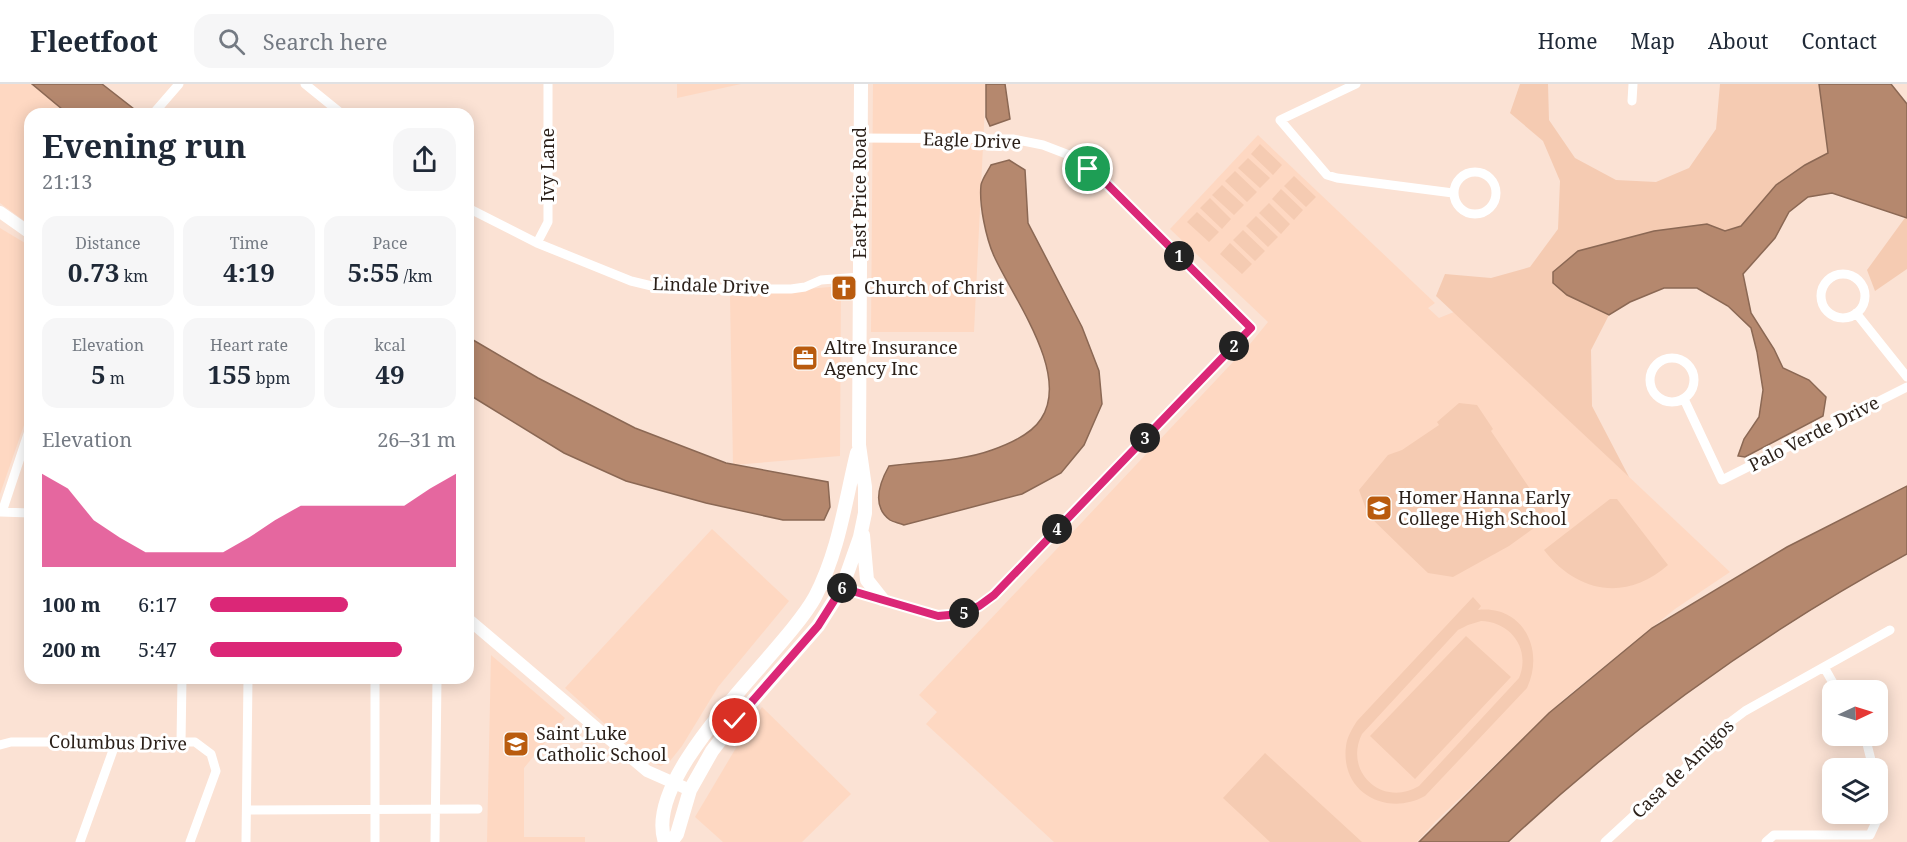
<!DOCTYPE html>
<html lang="en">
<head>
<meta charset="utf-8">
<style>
	:root { --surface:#fff; --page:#f6f6f7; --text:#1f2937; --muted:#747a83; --line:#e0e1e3; --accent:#db2777 }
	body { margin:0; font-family:"Noto Serif",serif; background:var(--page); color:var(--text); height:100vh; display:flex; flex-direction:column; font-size:22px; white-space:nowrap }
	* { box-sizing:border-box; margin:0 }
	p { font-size:20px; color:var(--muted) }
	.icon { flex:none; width:33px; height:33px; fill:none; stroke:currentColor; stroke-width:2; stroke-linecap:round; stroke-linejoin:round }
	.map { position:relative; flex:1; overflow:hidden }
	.drawer { position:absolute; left:24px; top:24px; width:450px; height:576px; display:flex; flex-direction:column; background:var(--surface); border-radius:18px; box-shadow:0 3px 15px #0003 }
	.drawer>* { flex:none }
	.needle { width:39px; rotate:86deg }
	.controls { position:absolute; left:1822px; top:596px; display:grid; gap:12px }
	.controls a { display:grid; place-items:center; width:66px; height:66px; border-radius:12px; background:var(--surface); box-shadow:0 3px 15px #0003; font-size:30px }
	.pin { position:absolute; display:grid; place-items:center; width:51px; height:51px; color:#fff; margin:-26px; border:3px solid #fff; border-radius:50%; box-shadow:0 2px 6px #0007 }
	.km { position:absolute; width:30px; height:30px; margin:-15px; border-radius:50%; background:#222; color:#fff; font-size:16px; line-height:30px; text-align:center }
	.round { display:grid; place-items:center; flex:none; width:63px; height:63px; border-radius:18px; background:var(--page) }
	.head { display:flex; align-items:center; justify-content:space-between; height:102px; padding:0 18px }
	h1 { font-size:33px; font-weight:700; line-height:45px }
	.metrics { display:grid; grid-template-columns:repeat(3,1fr); gap:9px; height:102px; padding:6px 18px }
	.metrics div { display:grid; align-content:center; border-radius:15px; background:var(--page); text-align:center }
	.metrics b { font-size:26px; font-weight:700 }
	.metrics small { font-size:16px; font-weight:400 }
	.metrics p { font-size:16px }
	.chart { height:168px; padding:12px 18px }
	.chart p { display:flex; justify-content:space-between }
	.chart svg { width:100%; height:108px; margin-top:6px; fill:var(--accent); opacity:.7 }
	ul { padding:0 18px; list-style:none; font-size:20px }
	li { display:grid; grid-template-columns:96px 72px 1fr; align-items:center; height:45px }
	li i { height:15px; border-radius:8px; background:var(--accent) }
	header { display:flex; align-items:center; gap:36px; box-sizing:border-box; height:84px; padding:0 30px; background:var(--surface); border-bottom:2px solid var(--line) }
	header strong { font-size:28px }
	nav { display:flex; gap:33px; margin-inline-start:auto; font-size:21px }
	.search { width:420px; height:54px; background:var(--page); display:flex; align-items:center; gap:15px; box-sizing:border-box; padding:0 21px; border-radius:18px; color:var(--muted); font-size:22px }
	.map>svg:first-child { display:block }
	.built { fill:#fed8c2 }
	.green { fill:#f5cbb2; fill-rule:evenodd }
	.water { fill:#b5886e; stroke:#8b6854; stroke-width:1.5 }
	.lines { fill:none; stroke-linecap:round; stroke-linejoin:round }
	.minor { stroke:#fff; stroke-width:9 }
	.tertiary { stroke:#fff; stroke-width:12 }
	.secondary { stroke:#fff; stroke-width:14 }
	.route-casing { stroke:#fff; stroke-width:12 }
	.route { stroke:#db2777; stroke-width:8 }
	.labels { text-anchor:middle; stroke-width:6; stroke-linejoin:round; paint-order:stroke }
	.street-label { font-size:18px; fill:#2a1f18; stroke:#fff }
	.poi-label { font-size:18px; fill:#2a1f18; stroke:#fff; text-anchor:start }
</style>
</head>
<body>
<header>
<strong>Fleetfoot</strong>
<div class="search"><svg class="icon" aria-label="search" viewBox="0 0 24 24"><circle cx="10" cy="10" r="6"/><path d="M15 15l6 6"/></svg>Search here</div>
<nav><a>Home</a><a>Map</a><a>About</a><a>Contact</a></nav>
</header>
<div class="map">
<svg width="1907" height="758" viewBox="0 0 1907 758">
	<rect width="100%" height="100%" fill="#fbe2d4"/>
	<!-- built -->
	<path class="built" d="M0,0H33L68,30H30V141L0,119Z
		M677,0H741L677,14Z
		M873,0H986L974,248H871Z
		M1258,51L1435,219L1428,224L1439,234L1454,228L1730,488L1675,525L1564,615L1436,737L1417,758H1054L926,640L937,628L919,611L1250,260L1268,238L1170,145Z
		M0,144L30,162V324L0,410Z
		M841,202L840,372L733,381L730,212Z
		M712,445L789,517L718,603L682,662L670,677L661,682L646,677L565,604Z
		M491,571L565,634L524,684V753H585V758H487Z
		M762,623L851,710L802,758H723L695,733L746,647Z"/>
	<!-- green -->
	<path class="green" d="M1520,0H1548L1549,36L1575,74L1616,96L1656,98L1689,84L1716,45L1720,0H1819L1828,69L1805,81L1776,101L1741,142L1725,147L1707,140L1654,147L1598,224L1609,231L1591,266L1592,322L1629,393L1436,212L1445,190L1491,194L1530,183L1558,145L1560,97L1543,57L1510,29Z
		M1260,60L1282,81L1273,91L1251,70Z
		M1248,74L1270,94L1260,104L1238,84Z
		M1235,87L1257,108L1247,118L1225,97Z
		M1294,92L1316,113L1306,123L1284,102Z
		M1222,101L1244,121L1234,131L1212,111Z
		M1281,105L1303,126L1294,136L1272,115Z
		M1210,114L1231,135L1222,145L1200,124Z
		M1269,119L1290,140L1281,150L1259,129Z
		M1197,128L1219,148L1209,158L1187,138Z
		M1907,131V185L1875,207L1867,186Z
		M1256,132L1278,153L1268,163L1246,142Z
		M1243,146L1265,167L1255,177L1233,156Z
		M1230,159L1252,180L1242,190L1220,170Z
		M1459,319L1477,321L1493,345L1491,347L1549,433L1509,462L1453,493L1428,489L1406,468L1368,431L1359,406L1388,371L1402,366L1439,341L1437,338Z
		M1610,415H1617L1668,481C1626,518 1577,509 1544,466Z
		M1473,513L1481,522L1478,526C1523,521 1545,566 1527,604L1425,712C1387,733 1340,709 1346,662C1347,653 1352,645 1357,637ZM1481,537C1511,538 1531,565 1519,594L1419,702C1383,724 1343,688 1362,650L1458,546L1468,541Z
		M1466,552L1511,593L1415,695L1370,652Z
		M1265,669L1362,758H1270L1223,714Z"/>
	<!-- water -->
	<path class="water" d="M32,0H102L134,25L132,30H68Z
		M986,0H1005L1010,35L990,42L986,33Z
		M1819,0H1891L1907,20V134L1832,109L1808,113L1789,128L1775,154L1743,190L1751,229L1774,265L1783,284L1809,296L1826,313L1823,332L1745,373L1738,372L1744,355L1759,333L1763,306L1757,268L1751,244L1728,222L1697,204H1664L1630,218L1609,231L1567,211L1553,199V188L1578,167L1654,147L1707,140L1725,147L1741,142L1776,101L1805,81L1828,69Z
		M1009,76L1025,86L1028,139L1082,243L1099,287L1102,320L1084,361L1061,389L1022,410L904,441C900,439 893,438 890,436C871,422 880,398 889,382C923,377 959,378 992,366C1009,360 1031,351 1041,335C1071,290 1013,214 994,172C986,154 979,121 981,101C982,95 988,87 991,81Z
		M468,253L538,294L635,344L726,379L828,398L830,423L824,436H783L706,419L626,397L564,369L468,310Z
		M1907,402V470C1762,549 1628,645 1508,758H1419L1549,629L1652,544L1787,463Z"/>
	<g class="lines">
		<!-- minor -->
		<path class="minor" d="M305,0L342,30
			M1356,0L1280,36L1327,91L1337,94L1453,109
			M1632,17L1633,0
			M153,30L179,0
			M1454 109a21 21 0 1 1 42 0a21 21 0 1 1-42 0Z
			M468,124L537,159L631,197L656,203L689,205H791L805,203L821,196L860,193
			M537,159L548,138V0
			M1821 212a22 22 0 1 1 44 0a22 22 0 1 1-44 0Z
			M1856,229L1907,293
			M1650 296a22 22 0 1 1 44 0a22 22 0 1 1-44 0Z
			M1684,315L1722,396L1907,303
			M0,428L30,429
			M2,428L30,344
			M821,500L842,504L938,532L960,530L979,522L994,511L1251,244L1105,98L1069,71L1043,61L1013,55L860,54
			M1824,583L1837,606
			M375,594V758
			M1862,651L1867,660L1873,684
			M181,659L182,594
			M0,661L11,658H195L211,670L216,687L190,758
			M247,726L478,725
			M80,758L116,658
			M246,758L248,594
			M435,758L437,594
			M1605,758L1707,664L1725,642L1745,627L1890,546
			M1766,758L1774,751H1870L1876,738L1875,729"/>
		<!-- tertiary -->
		<path class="tertiary" d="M0,128L30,149
			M468,535L647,687L690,706"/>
		<!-- secondary -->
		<path class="secondary" d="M863,451L867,496L882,515
			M665,758C641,689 783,571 815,513C839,467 845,418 857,369
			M671,758L677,750L690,706L712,667L735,637L818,542L842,504L860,453L865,429V403L859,361L861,0"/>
	</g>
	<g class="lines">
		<!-- route casing -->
		<g class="route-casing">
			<path id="route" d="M735,637L818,542L842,504L938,532L960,530L979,522L994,511L1251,244L1105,98L1088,85"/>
		</g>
		<!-- route -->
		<use href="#route" class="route"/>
	</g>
	<!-- icons -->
	<defs>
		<g id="church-square" transform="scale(1.35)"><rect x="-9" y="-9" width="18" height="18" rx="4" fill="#b95b0e" stroke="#fff"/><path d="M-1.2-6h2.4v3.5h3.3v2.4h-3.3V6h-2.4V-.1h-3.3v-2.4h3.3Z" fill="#fff"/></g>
		<g id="office-square" transform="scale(1.35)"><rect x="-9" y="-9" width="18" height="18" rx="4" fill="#b95b0e" stroke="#fff"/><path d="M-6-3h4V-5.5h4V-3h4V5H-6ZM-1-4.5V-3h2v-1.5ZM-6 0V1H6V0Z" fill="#fff"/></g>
		<g id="school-square" transform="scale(1.35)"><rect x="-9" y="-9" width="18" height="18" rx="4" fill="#b95b0e" stroke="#fff"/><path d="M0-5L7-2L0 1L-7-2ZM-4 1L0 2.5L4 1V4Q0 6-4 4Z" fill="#fff"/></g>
	</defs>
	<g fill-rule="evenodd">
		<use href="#church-square" x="844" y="204"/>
		<use href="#office-square" x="805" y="274"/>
		<use href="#school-square" x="1379" y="424"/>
		<use href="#school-square" x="516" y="660"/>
	</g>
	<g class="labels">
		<!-- street labels -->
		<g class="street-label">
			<text transform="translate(972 57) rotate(2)" y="6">Eagle Drive</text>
			<text transform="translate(548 81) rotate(-90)" y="6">Ivy Lane</text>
			<text transform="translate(860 109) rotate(-90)" y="6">East Price Road</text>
			<text transform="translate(711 202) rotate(2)" y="6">Lindale Drive</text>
			<text transform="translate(1814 350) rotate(-27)" y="6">Palo Verde Drive</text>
			<text transform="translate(118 659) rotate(1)" y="6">Columbus Drive</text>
			<text transform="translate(1683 685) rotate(-44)" y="6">Casa de Amigos</text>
		</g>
		<!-- poi labels -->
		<g class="poi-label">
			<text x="864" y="210">Church of Christ</text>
			<text x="824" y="270">Altre Insurance<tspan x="824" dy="21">Agency Inc</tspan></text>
			<text x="1398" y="420">Homer Hanna Early<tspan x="1398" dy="21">College High School</tspan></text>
			<text x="536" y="656">Saint Luke<tspan x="536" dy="21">Catholic School</tspan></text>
		</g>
	</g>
</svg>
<div class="controls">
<a><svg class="needle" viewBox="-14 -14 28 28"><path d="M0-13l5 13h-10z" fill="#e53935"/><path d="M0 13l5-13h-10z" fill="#747a83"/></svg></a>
<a><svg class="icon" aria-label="layers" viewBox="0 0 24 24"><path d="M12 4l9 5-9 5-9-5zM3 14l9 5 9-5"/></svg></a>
</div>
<div class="pin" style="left:1088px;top:85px;background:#1e9e55"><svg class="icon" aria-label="arrive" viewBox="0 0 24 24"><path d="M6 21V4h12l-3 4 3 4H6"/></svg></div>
<div class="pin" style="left:735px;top:637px;background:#d93025"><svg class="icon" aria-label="check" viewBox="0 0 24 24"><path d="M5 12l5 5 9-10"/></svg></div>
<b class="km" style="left:1179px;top:172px">1</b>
<b class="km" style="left:1234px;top:262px">2</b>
<b class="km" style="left:1145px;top:354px">3</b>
<b class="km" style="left:1057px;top:445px">4</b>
<b class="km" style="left:964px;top:529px">5</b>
<b class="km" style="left:842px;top:504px">6</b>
<section class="drawer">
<div class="head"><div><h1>Evening run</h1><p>21:13</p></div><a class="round"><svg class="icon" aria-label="share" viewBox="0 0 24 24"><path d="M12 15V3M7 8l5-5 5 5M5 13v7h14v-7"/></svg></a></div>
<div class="metrics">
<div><p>Distance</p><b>0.73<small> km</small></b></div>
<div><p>Time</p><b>4:19</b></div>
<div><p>Pace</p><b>5:55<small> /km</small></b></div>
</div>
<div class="metrics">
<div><p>Elevation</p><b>5<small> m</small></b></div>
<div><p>Heart rate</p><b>155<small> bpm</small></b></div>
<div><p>kcal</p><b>49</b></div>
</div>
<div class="chart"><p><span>Elevation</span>26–31 m</p>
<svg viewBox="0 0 160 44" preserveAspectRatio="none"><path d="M0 44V6L10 12L20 25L30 32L40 38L50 38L60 38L70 38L80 32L90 25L100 19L110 19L120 19L130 19L140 19L150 12L160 6V44z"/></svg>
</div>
<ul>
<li><b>100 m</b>6:17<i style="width:56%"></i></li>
<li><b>200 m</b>5:47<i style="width:78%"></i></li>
</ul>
</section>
</div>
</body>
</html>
